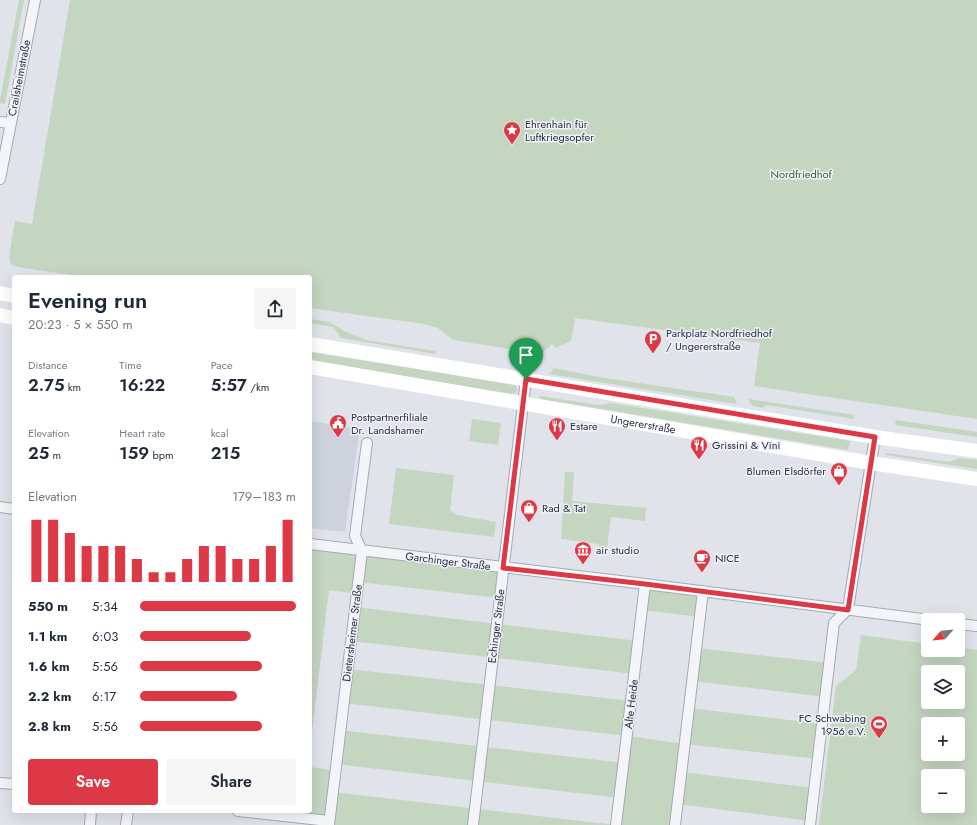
<!DOCTYPE html>
<html lang="en">
<head>
<meta charset="utf-8">
<style>
	:root { --surface:#fff; --page:#f6f6f7; --text:#1f2937; --muted:#747a83; --accent:#dd3845 }
	body { margin:0; font-family:Jost,sans-serif; background:var(--page); color:var(--text); height:100vh; display:flex; flex-direction:column; font-size:15px; white-space:nowrap }
	* { box-sizing:border-box; margin:0 }
	p { font-size:13px; color:var(--muted) }
	.icon { flex:none; width:22px; height:22px; fill:none; stroke:currentColor; stroke-width:2; stroke-linecap:round; stroke-linejoin:round }
	.map { position:relative; flex:1; overflow:hidden }
	.details { position:absolute; left:12px; top:275px; width:300px; height:538px; display:flex; flex-direction:column; background:var(--surface); border-radius:4px; box-shadow:0 4px 16px #0002 }
	.details>* { flex:none }
	.needle { width:26px; rotate:243deg }
	.controls { position:absolute; left:921px; top:613px; display:grid; gap:8px }
	.controls a { display:grid; place-items:center; width:44px; height:44px; border-radius:4px; background:var(--surface); box-shadow:0 4px 16px #0002; font-size:20px }
	.pin { position:absolute; display:grid; place-items:center; width:34px; height:34px; color:#fff; margin:-41px -17px; border-radius:50% 50% 50% 0; rotate:-45deg; box-shadow:0 0 4px #0007 }
	.pin .icon { rotate:45deg }
	.round { display:grid; place-items:center; flex:none; width:42px; height:42px; border-radius:4px; background:var(--page) }
	.overview { display:flex; align-items:center; justify-content:space-between; height:68px; padding:0 16px }
	h1 { font-size:22px; font-weight:600; line-height:30px }
	.figures { display:grid; grid-template-columns:repeat(3,1fr); gap:6px; height:68px; padding:4px 16px }
	.figures div { display:grid; align-content:center }
	.figures b { font-size:17px; font-weight:600 }
	.figures small { font-size:11px; font-weight:400 }
	.figures p { font-size:11px }
	.chart { height:112px; padding:8px 16px }
	.chart p { display:flex; justify-content:space-between }
	.chart svg { width:100%; height:72px; margin-top:4px; stroke:var(--accent); stroke-width:6 }
	.cta { display:flex; gap:8px; margin-top:auto; padding:8px 16px }
	.cta a { flex:1; height:46px; border-radius:4px; background:var(--accent); color:#fff; font-size:16px; font-weight:600; line-height:46px; text-align:center }
	.cta a+a { background:var(--page); color:var(--text) }
	ul { padding:0 16px; list-style:none; font-size:13px }
	li { display:grid; grid-template-columns:64px 48px 1fr; align-items:center; height:30px }
	li i { height:10px; border-radius:5px; background:var(--accent) }
	.map>svg:first-child { display:block }
	.built { fill:#ced2dd }
	.green { fill:#c4d5c0; fill-rule:evenodd }
	.lines { fill:none; stroke-linecap:round; stroke-linejoin:round }
	.street-casing { stroke:#a5a9b5; stroke-width:12 }
	.street { stroke:#f3f5f8; stroke-width:10 }
	.secondary { stroke:#fff; stroke-width:14 }
	.route-casing { stroke:#fff; stroke-width:8 }
	.route { stroke:#dd3845; stroke-width:5 }
	.labels { text-anchor:middle; stroke-width:3; stroke-linejoin:round; paint-order:stroke }
	.street-label { font-size:11px; fill:#272f44; stroke:#f0f2f8 }
	.poi-label { font-size:11px; fill:#272f44; stroke:#f0f2f8; text-anchor:start }
	.park-label { font-size:11px; fill:#386132; stroke:#f0f2f8 }
</style>
</head>
<body>
<div class="map">
<svg width="977" height="825" viewBox="0 0 977 825">
	<rect width="100%" height="100%" fill="#e0e3ea"/>
	<!-- built -->
	<path class="built" d="M310,421L360,429L345,532L310,528Z"/>
	<!-- green -->
	<path class="green" d="M19,0H24L5,104L0,103V100Z
		M70,0H977V419L754,386L760,343L575,318L571,341L555,348L552,344L541,354L453,340L438,328L424,324L310,308V277H86L18,267C15,266 11,265 10,262C8,254 14,230 15,221L32,224Z
		M310,319L330,322L344,331L366,340L436,351L435,354L341,338L333,327L310,323Z
		M310,352L515,385L517,388V392L511,394L310,361Z
		M554,368L598,377L734,397L737,404L549,374Z
		M540,396L600,405L611,403L850,441L848,450L541,399L539,397Z
		M748,399L854,415V419L767,405L762,408C756,407 750,406 748,399Z
		M472,419L501,423L498,445L469,441Z
		M896,420L977,432V437L895,425Z
		M887,453L949,462L960,458L977,460V469L885,455Z
		M396,468L454,475L450,510L457,515L496,522L494,537L389,524Z
		M565,472H574L572,501L646,508L645,521L611,517L607,548L599,547V544L561,539Z
		M310,548L503,568L499,598L359,582L357,594L329,590L310,749Z
		M645,584L703,591L700,617L642,610Z
		M356,607L638,641L635,674L351,641Z
		M861,635L928,644V650H958V647L977,650V825H819L836,686L856,670ZM928,672H958V702H928ZM928,724H958V754H928ZM928,776H958V806H928Z
		M696,648L829,663L825,697L693,681Z
		M348,669L631,701L627,736L685,744L690,708L822,724L817,759L685,744L682,772L814,788L810,821L678,804L675,825H329L287,816V811H310V767L332,770L333,792L616,825L619,798L336,764L340,730L624,763L627,736L343,703Z"/>
	<g class="lines">
		<!-- street casing -->
		<g class="street-casing">
			<path id="street" d="M0,122L11,123
				M0,179L35,0
				M0,507L14,509
				M310,544L645,584L930,620
				M958,624L977,626
				M0,783L14,784
				M238,811L329,821
				M90,825L91,811
				M126,825L128,811
				M329,825L362,551L355,536L367,443
				M473,825L526,379
				M616,825L645,584
				M675,825L703,591
				M810,825L834,623L848,609L875,437"/>
		</g>
		<!-- street -->
		<use href="#street" class="street"/>
		<!-- secondary -->
		<g class="secondary">
			<path d="M0,293L14,296"/>
			<path d="M0,315L14,318"/>
			<path d="M310,344L875,437L977,451"/>
			<path id="s1" d="M310,367L871,463L977,479"/>
		</g>
	</g>
	<g class="lines">
		<!-- route casing -->
		<g class="route-casing">
			<path id="route" d="M526,379L875,437L848,610L645,584L503,568Z"/>
		</g>
		<!-- route -->
		<use href="#route" class="route"/>
	</g>
	<!-- icons -->
	<defs>
		<g id="sight-pin" transform="scale(0.9)"><path d="M0 17L-7.5 6A9.5 9.5 0 1 1 7.5 6Z" fill="#dd3845" stroke="#f0f2f8"/><path d="M0-6L1.8-2.2L6-1.7L2.9 1.2L3.7 5.4L0 3.3L-3.7 5.4L-2.9 1.2L-6-1.7L-1.8-2.2Z" fill="#fff"/></g>
		<g id="parking-pin" transform="scale(0.9)"><path d="M0 17L-7.5 6A9.5 9.5 0 1 1 7.5 6Z" fill="#dd3845" stroke="#f0f2f8"/><path d="M-3.5-5.5H1a3.5 3.5 0 0 1 0 7H-1V5.5H-3.5ZM-1-3.4V-.6H.8a1.4 1.4 0 0 0 0-2.8Z" fill="#fff"/></g>
		<g id="civic-pin" transform="scale(0.9)"><path d="M0 17L-7.5 6A9.5 9.5 0 1 1 7.5 6Z" fill="#dd3845" stroke="#f0f2f8"/><path d="M-.6-6.5H3V-4.5H.6V-3L4-1V1h2V6H-6V1h2V-1L-.6-3ZM-1.2 2.5V6h2.4V2.5Z" fill="#fff"/></g>
		<g id="restaurant-pin" transform="scale(0.9)"><path d="M0 17L-7.5 6A9.5 9.5 0 1 1 7.5 6Z" fill="#dd3845" stroke="#f0f2f8"/><path d="M-5-6h1v4h1v-4h1v4h1v-4h1v5L-1.5 .5V6h-2V.5L-5-1ZM5-6V6H3V1.5H1.5Q1.5-4 5-6Z" fill="#fff"/></g>
		<g id="shop-pin" transform="scale(0.9)"><path d="M0 17L-7.5 6A9.5 9.5 0 1 1 7.5 6Z" fill="#dd3845" stroke="#f0f2f8"/><path d="M-5-2.5h2.3a2.7 3.5 0 0 1 5.4 0H5L5.5 6h-11ZM-1.5-2.5h3a1.5 2.3 0 0 0-3 0Z" fill="#fff"/></g>
		<g id="museum-pin" transform="scale(0.9)"><path d="M0 17L-7.5 6A9.5 9.5 0 1 1 7.5 6Z" fill="#dd3845" stroke="#f0f2f8"/><path d="M0-6L6-3V-2H-6V-3ZM-5-1h2V3h-2ZM-1-1h2V3h-2ZM3-1h2V3H3ZM-6 4H6V6H-6Z" fill="#fff"/></g>
		<g id="cafe-pin" transform="scale(0.9)"><path d="M0 17L-7.5 6A9.5 9.5 0 1 1 7.5 6Z" fill="#dd3845" stroke="#f0f2f8"/><path d="M-5.5-4.5H6V0H3Q3 3.5 0 3.5H-2.5Q-5.5 3.5-5.5 0ZM3-3.2v2h1.7v-2ZM-6 4.5H4V6H-6Z" fill="#fff"/></g>
		<g id="stadium-pin" transform="scale(0.9)"><path d="M0 17L-7.5 6A9.5 9.5 0 1 1 7.5 6Z" fill="#dd3845" stroke="#f0f2f8"/><path d="M0-5a6.5 5 0 1 0 0 10a6.5 5 0 1 0 0-10ZM-3.5-1.8h7v3.6h-7Z" fill="#fff"/></g>
	</defs>
	<g fill-rule="evenodd">
		<use href="#sight-pin" x="512" y="130"/>
		<use href="#parking-pin" x="653" y="339"/>
		<use href="#civic-pin" x="338" y="423"/>
		<use href="#restaurant-pin" x="557" y="426"/>
		<use href="#restaurant-pin" x="699" y="445"/>
		<use href="#shop-pin" x="839" y="471"/>
		<use href="#shop-pin" x="529" y="508"/>
		<use href="#museum-pin" x="583" y="550"/>
		<use href="#cafe-pin" x="702" y="558"/>
		<use href="#stadium-pin" x="879" y="724"/>
	</g>
	<g class="labels">
		<!-- street labels -->
		<g class="street-label">
			<text transform="translate(19 78) rotate(-79)" y="4">Crailsheimstraße</text>
			<text dy="4" stroke="none"><textPath href="#s1" startOffset="338">Ungererstraße</textPath></text>
			<text transform="translate(448 561) rotate(7)" y="4">Garchinger Straße</text>
			<text transform="translate(496 626) rotate(-83)" y="4">Echinger Straße</text>
			<text transform="translate(352 633) rotate(-83)" y="4">Dietersheimer Straße</text>
			<text transform="translate(631 704) rotate(-83)" y="4">Alte Heide</text>
		</g>
		<!-- poi labels -->
		<g class="poi-label">
			<text x="525" y="128">Ehrenhain für<tspan x="525" dy="13">Luftkriegsopfer</tspan></text>
			<text x="666" y="337">Parkplatz Nordfriedhof<tspan x="666" dy="13">/ Ungererstraße</tspan></text>
			<text x="351" y="421">Postpartnerfiliale<tspan x="351" dy="13">Dr. Landshamer</tspan></text>
			<text x="570" y="430">Estare</text>
			<text x="712" y="449">Grissini &amp; Vini</text>
			<text x="826" y="475" text-anchor="end">Blumen Elsdörfer</text>
			<text x="542" y="512">Rad &amp; Tat</text>
			<text x="596" y="554">air studio</text>
			<text x="715" y="562">NICE</text>
			<text x="866" y="722" text-anchor="end">FC Schwabing<tspan x="866" dy="13">1956 e.V.</tspan></text>
		</g>
		<!-- park labels -->
		<g class="park-label">
			<text x="801" y="178">Nordfriedhof</text>
		</g>
	</g>
</svg>
<div class="controls">
<a><svg class="needle" viewBox="-14 -14 28 28"><path d="M0-13l5 13h-10z" fill="#e53935"/><path d="M0 13l5-13h-10z" fill="#747a83"/></svg></a>
<a><svg class="icon" aria-label="layers" viewBox="0 0 24 24"><path d="M12 4l9 5-9 5-9-5zM3 14l9 5 9-5"/></svg></a>
<a>+</a>
<a>−</a>
</div>
<div class="pin" style="left:526px;top:379px;background:#1e9e55"><svg class="icon" aria-label="arrive" viewBox="0 0 24 24"><path d="M6 21V4h12l-3 4 3 4H6"/></svg></div>
<section class="details">
<div class="overview"><div><h1>Evening run</h1><p>20:23 · 5 × 550 m</p></div><a class="round"><svg class="icon" aria-label="share" viewBox="0 0 24 24"><path d="M12 15V3M7 8l5-5 5 5M5 13v7h14v-7"/></svg></a></div>
<div class="figures">
<div><p>Distance</p><b>2.75<small> km</small></b></div>
<div><p>Time</p><b>16:22</b></div>
<div><p>Pace</p><b>5:57<small> /km</small></b></div>
</div>
<div class="figures">
<div><p>Elevation</p><b>25<small> m</small></b></div>
<div><p>Heart rate</p><b>159<small> bpm</small></b></div>
<div><p>kcal</p><b>215</b></div>
</div>
<div class="chart"><p><span>Elevation</span>179–183 m</p>
<svg viewBox="0 0 160 44" preserveAspectRatio="none"><path d="M5 44V6M15 44V6M25 44V14M35 44V22M45 44V22M55 44V22M65 44V30M75 44V38M85 44V38M95 44V30M105 44V22M115 44V22M125 44V30M135 44V30M145 44V22M155 44V6"/></svg>
</div>
<ul>
<li><b>550 m</b>5:34<i style="width:100%"></i></li>
<li><b>1.1 km</b>6:03<i style="width:71%"></i></li>
<li><b>1.6 km</b>5:56<i style="width:78%"></i></li>
<li><b>2.2 km</b>6:17<i style="width:62%"></i></li>
<li><b>2.8 km</b>5:56<i style="width:78%"></i></li>
</ul>
<div class="cta"><a>Save</a><a>Share</a></div>
</section>
</div>
</body>
</html>
